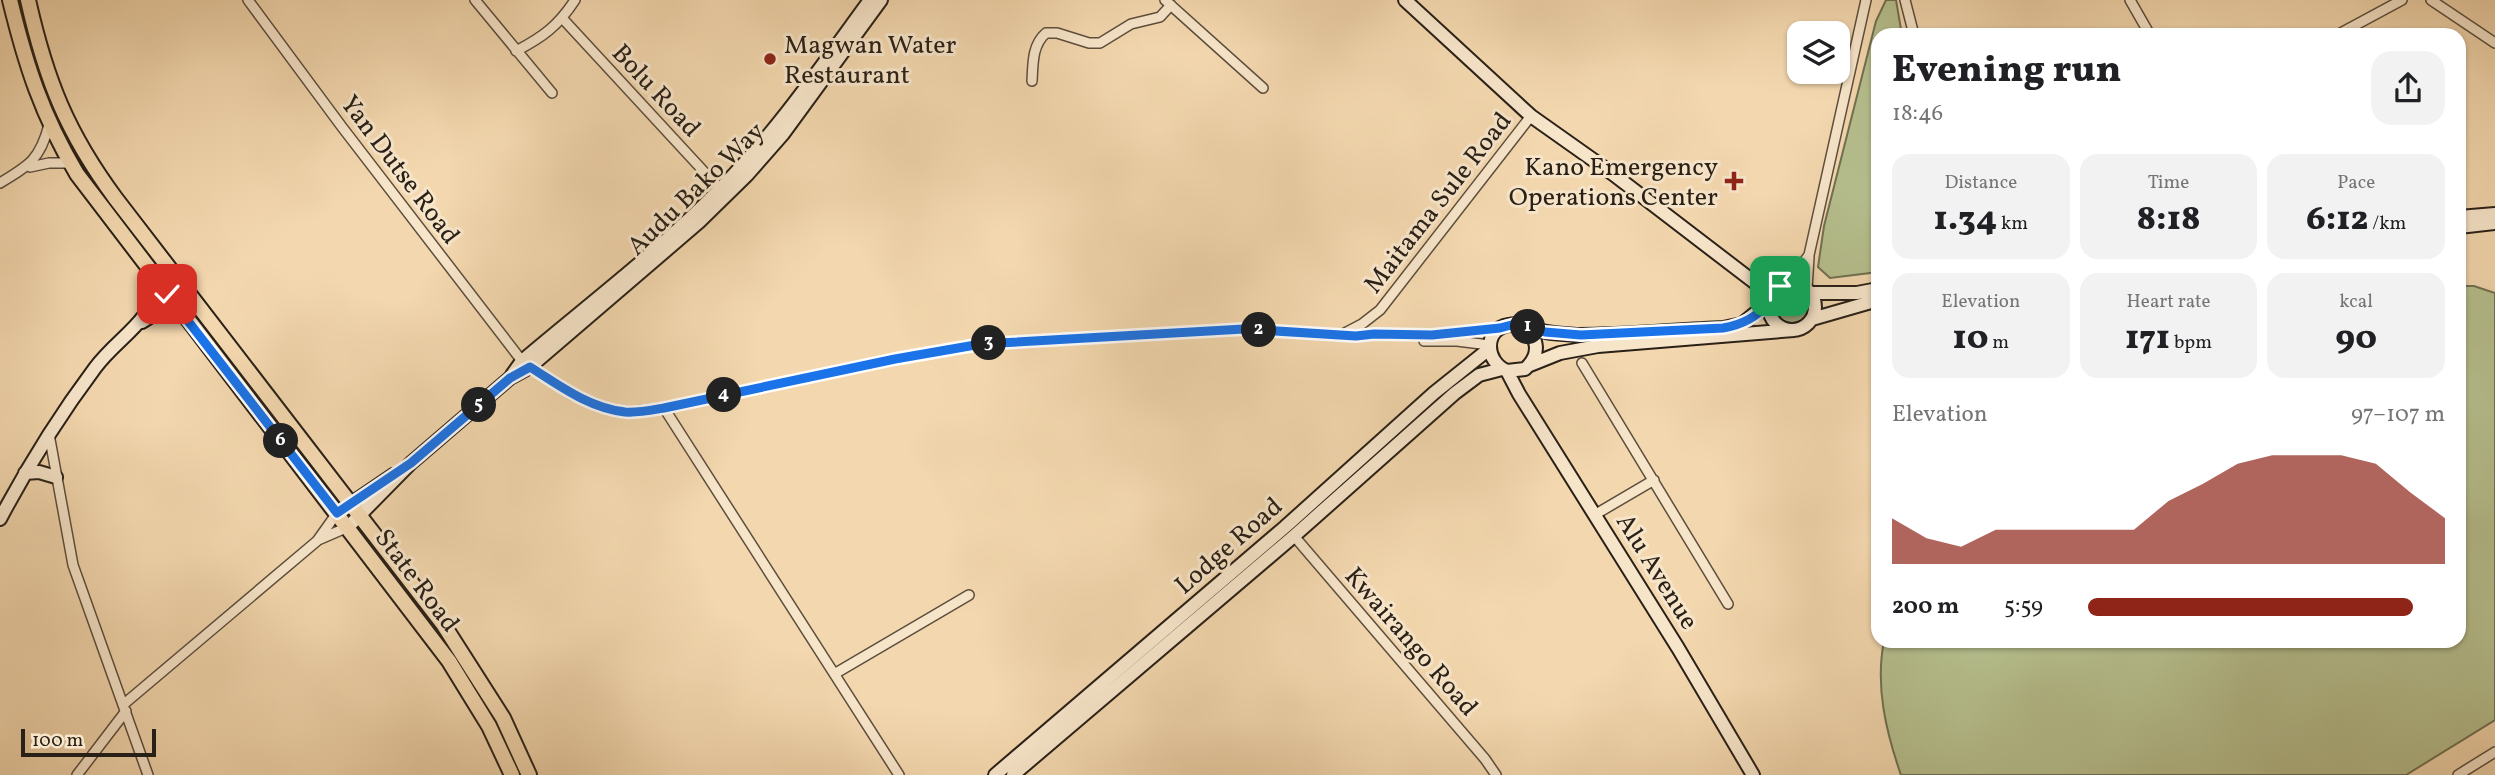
<!DOCTYPE html>
<html lang="en">
<head>
<meta charset="utf-8">
<style>
	:root { --surface:#fff; --page:#f2f2f2; --text:#202124; --muted:#757577; --accent:#8f2418 }
	body { margin:0; font-family:Vollkorn,serif; background:var(--page); color:var(--text); height:100vh; display:flex; flex-direction:column; font-size:26px; white-space:nowrap }
	* { box-sizing:border-box; margin:0 }
	p { font-size:23px; color:var(--muted) }
	.icon { flex:none; width:38px; height:38px; fill:none; stroke:currentColor; stroke-width:2; stroke-linecap:round; stroke-linejoin:round }
	.map { position:relative; flex:1; overflow:hidden }
	.side { position:absolute; left:1871px; top:28px; width:595px; height:620px; display:flex; flex-direction:column; background:var(--surface); border-radius:21px; box-shadow:0 2px 5px #0004 }
	.side>* { flex:none }
	.buttons { position:absolute; left:1787px; top:21px; display:grid; gap:14px }
	.buttons a { display:grid; place-items:center; width:63px; height:63px; border-radius:14px; background:var(--surface); box-shadow:0 2px 5px #0004; font-size:35px }
	.scale { position:absolute; left:21px; bottom:18px; width:135px; box-sizing:border-box; padding-left:7px; border:4px solid #292017; border-top:0; font-size:19px; line-height:24px; white-space:nowrap; color:#292017; -webkit-text-stroke:5px #f7e5ca; paint-order:stroke }
	.pin { position:absolute; display:grid; place-items:center; width:60px; height:60px; color:#fff; margin:-30px; border-radius:14px; box-shadow:0 4px 10px #0006 }
	.km { position:absolute; width:35px; height:35px; margin:-18px; border-radius:50%; background:#222; color:#fff; font-size:19px; line-height:35px; text-align:center }
	.round { display:grid; place-items:center; flex:none; width:74px; height:74px; border-radius:21px; background:var(--page) }
	.summary { display:flex; align-items:center; justify-content:space-between; height:119px; padding:0 21px }
	h1 { font-size:38px; font-weight:800; line-height:52px }
	.metrics { display:grid; grid-template-columns:repeat(3,1fr); gap:10px; height:119px; padding:7px 21px }
	.metrics div { display:grid; align-content:center; border-radius:18px; background:var(--page); text-align:center }
	.metrics b { font-size:35px; font-weight:800 }
	.metrics small { font-size:19px; font-weight:400 }
	.metrics p { font-size:19px }
	.chart { height:196px; padding:14px 21px }
	.chart p { display:flex; justify-content:space-between }
	.chart svg { width:100%; height:126px; margin-top:7px; fill:var(--accent); opacity:.7 }
	ul { padding:0 21px; list-style:none; font-size:23px }
	li { display:grid; grid-template-columns:112px 84px 1fr; align-items:center; height:52px }
	li i { height:18px; border-radius:9px; background:var(--accent) }
	.map>svg:first-child { display:block }
	.green { fill:#b6bf8e; stroke:#707052; stroke-width:2 }
	.lines { fill:none; stroke-linecap:round; stroke-linejoin:round }
	.street-casing { stroke:#5c4e3d; stroke-width:12 }
	.secondary-casing { stroke:#292017; stroke-width:16 }
	.primary-casing { stroke:#292017; stroke-width:18 }
	.street { stroke:#f7e5ca; stroke-width:9 }
	.secondary { stroke:#f7e5ca; stroke-width:12 }
	.primary { stroke:#f3d7ae; stroke-width:14 }
	.route-casing { stroke:#fff; stroke-width:14 }
	.route { stroke:#1a73e8; stroke-width:9 }
	.poi-dot { fill:#8f2418; stroke:#f7e5ca; stroke-width:2.5 }
	.labels { text-anchor:middle; stroke-width:6; stroke-linejoin:round; paint-order:stroke }
	.poi-label { font-size:26px; fill:#292017; stroke:#f7e5ca; text-anchor:start }
	.street-label { font-size:26px; fill:#292017; stroke:#f7e5ca }
</style>
</head>
<body>
<div class="map">
<svg width="2495" height="775" viewBox="0 0 2495 775">
	<rect width="100%" height="100%" fill="#f3d7ae"/>
	<filter id="stains"><feTurbulence type="fractalNoise" baseFrequency=".00286" numOctaves="4"/><feColorMatrix values="0 0 0 0 .2 0 0 0 0 .09 0 0 0 0 .02 0 0 0 .5 -.17"/></filter>
	<radialGradient id="worn" r=".72"><stop offset=".6" stop-color="#630" stop-opacity="0"/><stop offset="1" stop-color="#630" stop-opacity=".3"/></radialGradient>
	<!-- green -->
	<path class="green" d="M1886,0H1896L1902,35H1878V272L1830,278L1818,267L1824,226L1876,21Z
		M2459,286H2474L2495,293V720L2406,775H1901C1886,732 1875,686 1884,641L2459,640Z
		M1773 307a18 18 0 1 1 36 0a18 18 0 1 1-36 0Z"/>
	<g class="lines">
		<!-- street casing -->
		<g class="street-casing">
			<path id="street" d="M248,0L342,127L522,361L573,395L607,408L627,412L664,408L895,359L981,344L1244,329L1356,336L1375,334L1432,335L1498,328
				M475,0L552,93
				M1165,0L1263,88
				M1905,0L1914,35
				M2130,0L2150,35
				M2431,0L2495,43
				M563,19L720,189
				M2337,35L2402,0
				M516,51C543,37 558,26 575,0
				M1032,81C1033,64 1032,45 1046,33H1057L1089,43H1100L1131,24L1160,17L1171,5
				M30,167L49,163H70
				M0,183C30,165 40,159 49,125
				M1788,283L1809,255L1866,0
				M1807,289L1809,257
				M1341,335L1362,324L1380,310L1531,116
				M1424,341H1457L1489,345
				M1582,363L1728,604
				M664,408L899,775
				M49,434L73,565L148,775
				M1596,514L1654,480
				M1294,536L1485,759L1496,775
				M318,540L348,527
				M836,673L969,595
				M124,704L317,541L337,513
				M77,775L126,711
				M2458,775L2495,752"/>
		</g>
		<!-- secondary casing -->
		<g class="secondary-casing">
			<path id="secondary" d="M1405,0L1531,116L1613,174L1771,295
				M2459,217L2495,214
				M2459,227L2495,223
				M1769 307a23 23 0 1 1 46 0a23 23 0 1 1-46 0Z
				M1811,293H1857L1878,289
				M1812,319L1878,300
				M142,322L153,315L178,307
				M1522,326C1539,337 1541,355 1525,369L1507,371C1485,362 1483,329 1509,325C1521,322 1534,330 1546,332C1557,334 1568,334 1578,335C1626,335 1675,330 1723,328L1742,324L1769,302
				M1530,365L1560,353L1598,346L1794,330
				M1507,371L1519,394L1678,648L1753,775
				M512,375L522,361C589,304 661,250 722,187C778,130 823,64 870,0
				M25,473L39,472L56,477
				M337,513L393,475
				M0,519C28,466 59,416 95,368C118,337 150,324 159,283
				M348,527L411,463L510,378L530,367L699,222L747,175L783,134L881,0
				M995,775L1285,527L1434,393L1489,349
				M1013,775L1294,536L1455,393L1479,375L1502,369"/>
		</g>
		<!-- primary casing -->
		<g class="primary-casing">
			<path id="primary" d="M10,0C26,66 42,115 77,174L449,661L489,726L512,775
				M28,0C46,80 67,133 116,199L443,624L503,718L529,775"/>
		</g>
		<!-- street -->
		<use href="#street" class="street"/>
		<!-- secondary -->
		<use href="#secondary" class="secondary"/>
		<!-- primary -->
		<use href="#primary" class="primary"/>
	</g>
	<g class="lines">
		<!-- route casing -->
		<g class="route-casing">
			<path id="route" d="M167,294L337,513L411,463L510,378L530,367C560,386 589,408 625,412C638,413 652,410 664,408L895,359L981,344L1244,329L1356,336L1374,334L1432,335L1500,328L1515,324L1545,332L1581,335L1723,328C1741,325 1756,318 1767,304C1772,297 1773,292 1780,286"/>
		</g>
		<!-- route -->
		<use href="#route" class="route"/>
	</g>
	<!-- markers -->
	<g class="poi-dot">
		<circle cx="770" cy="59" r="7"/>
		<path d="M1730.5 170.5h7v7h7v7h-7v7h-7v-7h-7v-7h7z"/>
	</g>
	<g class="labels">
		<!-- poi labels -->
		<g class="poi-label">
			<text x="784" y="53">Magwan Water<tspan x="784" dy="30">Restaurant</tspan></text>
			<text x="1718" y="175" text-anchor="end">Kano Emergency<tspan x="1718" dy="30">Operations Center</tspan></text>
		</g>
		<!-- street labels -->
		<g class="street-label">
			<text transform="translate(657 90) rotate(47)" y="9">Bolu Road</text>
			<text transform="translate(401 169) rotate(53)" y="9">Yan Dutse Road</text>
			<text transform="translate(695 188) rotate(-44)" y="9">Audu Bako Way</text>
			<text transform="translate(1437 202) rotate(-52)" y="9">Maitama Sule Road</text>
			<text transform="translate(1228 545) rotate(-41)" y="9">Lodge Road</text>
			<text transform="translate(1658 571) rotate(58)" y="9">Alu Avenue</text>
			<text transform="translate(418 580) rotate(53)" y="9">State Road</text>
			<text transform="translate(1412 641) rotate(49)" y="9">Kwairango Road</text>
		</g>
	</g>
	<rect width="100%" height="100%" filter="url(#stains)"/>
	<rect width="100%" height="100%" fill="url(#worn)"/>
</svg>
<div class="buttons">
<a><svg class="icon" aria-label="layers" viewBox="0 0 24 24"><path d="M12 4l9 5-9 5-9-5zM3 14l9 5 9-5"/></svg></a>
</div>
<div class="scale">100 m</div>
<div class="pin" style="left:1780px;top:286px;background:#1e9e55"><svg class="icon" aria-label="arrive" viewBox="0 0 24 24"><path d="M6 21V4h12l-3 4 3 4H6"/></svg></div>
<div class="pin" style="left:167px;top:294px;background:#d93025"><svg class="icon" aria-label="check" viewBox="0 0 24 24"><path d="M5 12l5 5 9-10"/></svg></div>
<b class="km" style="left:1528px;top:327px">1</b>
<b class="km" style="left:1259px;top:330px">2</b>
<b class="km" style="left:989px;top:343px">3</b>
<b class="km" style="left:724px;top:395px">4</b>
<b class="km" style="left:479px;top:405px">5</b>
<b class="km" style="left:281px;top:441px">6</b>
<section class="side">
<div class="summary"><div><h1>Evening run</h1><p>18:46</p></div><a class="round"><svg class="icon" aria-label="share" viewBox="0 0 24 24"><path d="M12 15V3M7 8l5-5 5 5M5 13v7h14v-7"/></svg></a></div>
<div class="metrics">
<div><p>Distance</p><b>1.34<small> km</small></b></div>
<div><p>Time</p><b>8:18</b></div>
<div><p>Pace</p><b>6:12<small> /km</small></b></div>
</div>
<div class="metrics">
<div><p>Elevation</p><b>10<small> m</small></b></div>
<div><p>Heart rate</p><b>171<small> bpm</small></b></div>
<div><p>kcal</p><b>90</b></div>
</div>
<div class="chart"><p><span>Elevation</span>97–107 m</p>
<svg viewBox="0 0 160 44" preserveAspectRatio="none"><path d="M0 44V28L10 35L20 38L30 32L40 32L50 32L60 32L70 32L80 22L90 16L100 9L110 6L120 6L130 6L140 9L150 19L160 28V44z"/></svg>
</div>
<ul>
<li><b>200 m</b>5:59<i style="width:91%"></i></li>
</ul>
</section>
</div>
</body>
</html>
